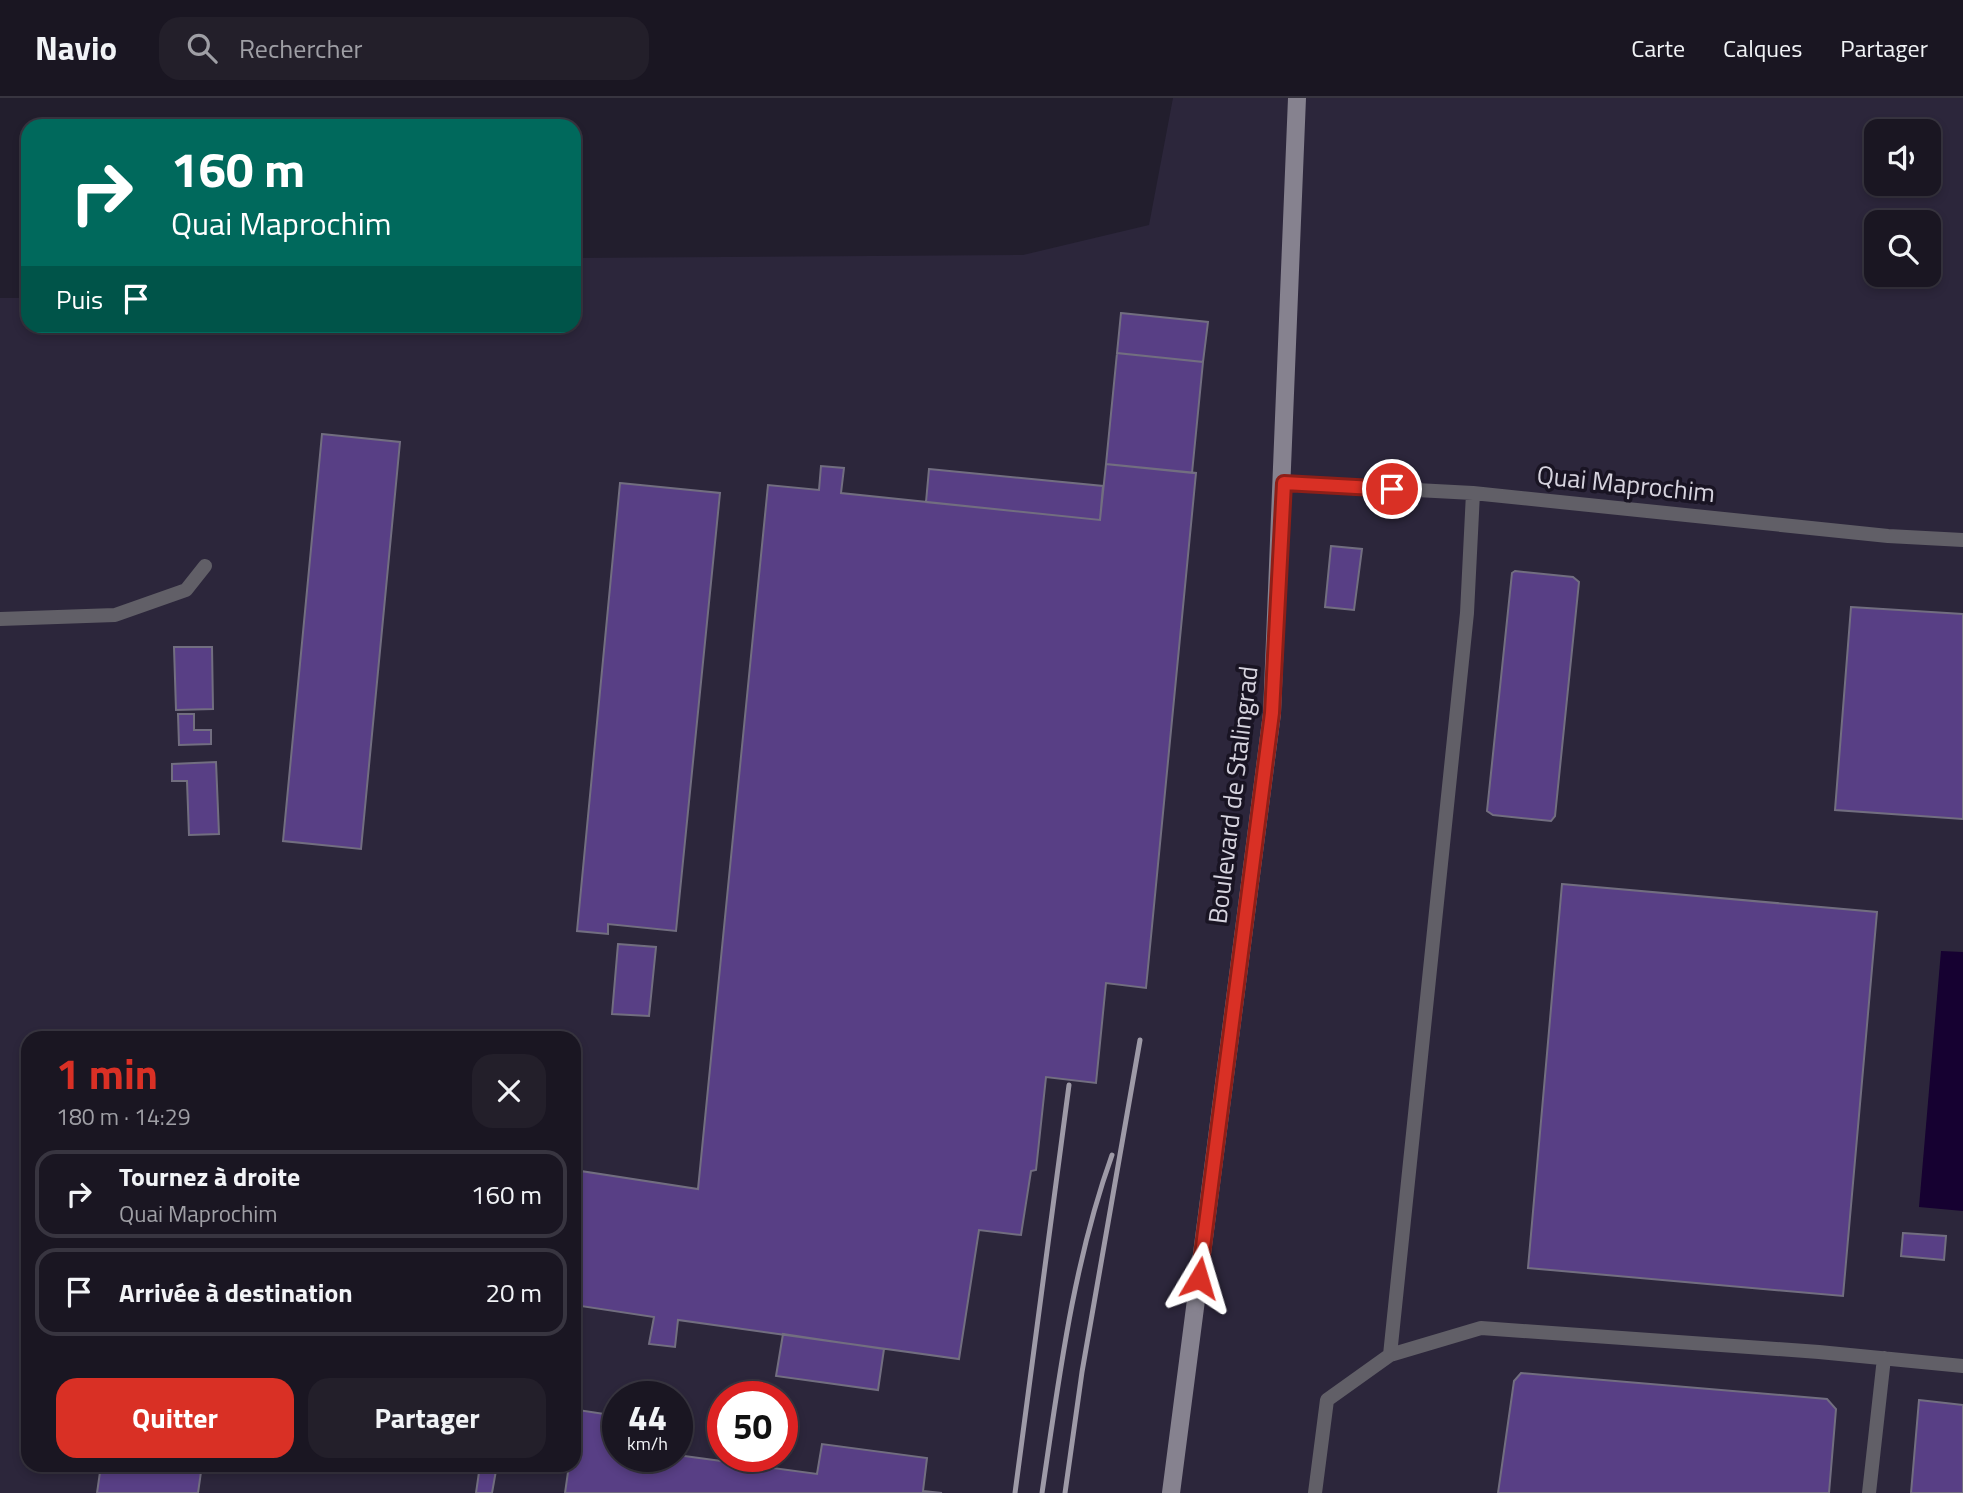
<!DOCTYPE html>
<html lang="fr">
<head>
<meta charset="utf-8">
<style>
  :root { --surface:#1a1622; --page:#231f2a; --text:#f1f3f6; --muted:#9f9fa5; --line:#383540; --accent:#d93025 }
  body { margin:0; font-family:"Titillium Web",sans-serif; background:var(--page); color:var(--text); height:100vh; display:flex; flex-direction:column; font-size:26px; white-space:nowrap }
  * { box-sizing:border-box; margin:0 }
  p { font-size:23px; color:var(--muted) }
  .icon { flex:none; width:38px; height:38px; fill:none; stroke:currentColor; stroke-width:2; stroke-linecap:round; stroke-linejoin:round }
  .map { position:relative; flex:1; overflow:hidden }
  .panel { position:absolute; left:21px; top:933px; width:560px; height:441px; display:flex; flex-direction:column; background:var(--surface); border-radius:21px; box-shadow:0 4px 10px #0003,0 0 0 2px var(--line) }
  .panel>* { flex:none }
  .top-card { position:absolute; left:21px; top:21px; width:560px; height:214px; border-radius:21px; box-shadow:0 4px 10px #0003,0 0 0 2px var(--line); background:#00695c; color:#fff; overflow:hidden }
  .controls { position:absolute; left:1864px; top:21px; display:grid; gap:14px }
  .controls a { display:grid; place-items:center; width:77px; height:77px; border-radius:14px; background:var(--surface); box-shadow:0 4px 10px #0003,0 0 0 2px var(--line); font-size:35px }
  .speed { position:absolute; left:602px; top:1283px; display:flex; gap:14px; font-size:35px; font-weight:700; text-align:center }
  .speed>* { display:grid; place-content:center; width:91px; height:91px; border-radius:50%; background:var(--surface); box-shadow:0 4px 10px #0003,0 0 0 2px var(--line); line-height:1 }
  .speed small { font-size:18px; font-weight:400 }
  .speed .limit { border:10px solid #d22; background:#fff; color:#111 }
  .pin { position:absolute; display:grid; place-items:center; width:60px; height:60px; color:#fff; margin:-30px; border:4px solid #fff; border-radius:50%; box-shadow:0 2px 7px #0007 }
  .me { position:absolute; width:77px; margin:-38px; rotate:7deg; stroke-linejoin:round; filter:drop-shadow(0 0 5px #0008) }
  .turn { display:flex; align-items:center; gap:24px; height:147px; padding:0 35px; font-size:32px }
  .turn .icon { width:91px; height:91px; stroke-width:2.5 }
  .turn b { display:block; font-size:49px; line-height:60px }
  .then { display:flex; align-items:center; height:66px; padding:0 35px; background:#0003; gap:14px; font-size:26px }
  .round { display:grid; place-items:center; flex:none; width:74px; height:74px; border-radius:21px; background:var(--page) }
  .overview { display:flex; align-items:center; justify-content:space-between; height:119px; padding:0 35px }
  h1 { font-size:42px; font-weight:700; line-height:52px; color:var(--accent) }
  .cta { display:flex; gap:14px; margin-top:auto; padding:14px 35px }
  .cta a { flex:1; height:80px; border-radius:21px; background:var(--accent); color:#fff; font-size:28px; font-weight:700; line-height:80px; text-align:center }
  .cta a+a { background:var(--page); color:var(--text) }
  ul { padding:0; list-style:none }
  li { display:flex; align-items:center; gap:21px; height:88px; margin:0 14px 10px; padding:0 21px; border:4px solid var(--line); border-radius:21px }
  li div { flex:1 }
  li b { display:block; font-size:26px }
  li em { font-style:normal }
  header { display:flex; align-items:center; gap:42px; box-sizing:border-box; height:98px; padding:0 35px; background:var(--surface); border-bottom:2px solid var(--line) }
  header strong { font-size:33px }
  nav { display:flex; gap:38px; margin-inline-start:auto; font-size:24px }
  .search { width:490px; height:63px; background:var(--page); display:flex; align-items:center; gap:18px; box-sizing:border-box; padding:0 24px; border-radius:21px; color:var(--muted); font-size:26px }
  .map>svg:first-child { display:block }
</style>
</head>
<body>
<header>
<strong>Navio</strong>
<div class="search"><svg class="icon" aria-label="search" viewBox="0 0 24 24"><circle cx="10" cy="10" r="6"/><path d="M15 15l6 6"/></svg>Rechercher</div>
<nav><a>Carte</a><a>Calques</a><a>Partager</a></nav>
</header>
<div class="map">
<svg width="1963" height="1395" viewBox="0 0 1963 1395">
  <rect width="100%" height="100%" fill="#221e2d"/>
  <!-- built -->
  <path fill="#2c263b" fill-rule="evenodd" d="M1173 0H1963V1395H0V200H28V228H574V160L1023 157 1149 127ZM1876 33H1928V86H1876ZM1876 124H1928V177H1876ZM28 940H574V1367H28ZM618 1298H677V1358H618ZM723 1298H782V1358H723Z"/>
  <!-- water -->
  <path fill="#160131" d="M1941 853 1963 854V1113L1919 1109Z"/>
  <!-- building -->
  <path fill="#583f85" stroke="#726e80" stroke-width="2" d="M1121 215 1208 224 1203 264 1117 255Z
    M1117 255 1203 264 1192 375 1106 366Z
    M322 336 400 344 361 751 283 743Z
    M1106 366 1196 375 1146 890 1106 885 1096 985 1046 979 1036 1072 1031 1073 1021 1137 979 1132 959 1261 678 1222 675 1249 649 1246 654 1219 574 1207V1072L698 1091 768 387 819 392 821 368 844 370 841 395 1100 422Z
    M929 371 1103 388 1100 422 926 404Z
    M620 385 720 395 676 833 608 826V836L577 833Z
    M1331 448 1362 451 1354 512 1325 509Z
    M1515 473 1573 479 1579 484 1555 718 1551 723 1493 717 1487 713 1512 475Z
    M1851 509 1963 516V721L1835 712Z
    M174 549H212L213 611 176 612Z
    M178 616H194V632H211V646L179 647Z
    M216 664 219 736 189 737 187 683H172V666Z
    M1562 786 1877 814 1843 1198 1528 1170Z
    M618 846 656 849 649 918 612 916Z
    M1903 1135 1946 1138 1944 1162 1901 1158Z
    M783 1236 884 1251 878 1292 776 1278Z
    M1521 1275 1827 1301 1836 1311 1829 1395H1498L1514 1283Z
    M1919 1302 1963 1307V1395H1911Z
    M578 1312 618 1318V1358L677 1357 817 1376 822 1346 927 1360 923 1393 942 1395H565L569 1367H574Z
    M101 1367H202L198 1395H97Z
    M480 1367H497L492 1395H476Z"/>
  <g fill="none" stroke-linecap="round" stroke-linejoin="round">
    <!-- lane -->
    <path stroke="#615f67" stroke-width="14" d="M1284 385 1473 395 1888 438 1963 442
      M0 521 115 517 186 492 205 468
      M1390 1257 1467 515 1473 395
      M1315 1395 1327 1302 1390 1257 1481 1230 1819 1254 1963 1268
      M1869 1395 1884 1260"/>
    <!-- secondary -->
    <path stroke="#86828f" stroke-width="18" d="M1171 1395 1272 615 1297 0"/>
    <!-- rail -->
    <path stroke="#9e9aa7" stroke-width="5" d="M1015 1395 1069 987
      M1042 1395C1059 1280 1073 1166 1112 1057
      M1065 1395 1082 1274 1140 942"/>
  </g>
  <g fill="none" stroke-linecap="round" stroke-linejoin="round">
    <defs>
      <path id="route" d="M1199 1180 1272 615 1284 385 1392 391"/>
    </defs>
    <!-- route casing -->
    <use href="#route" stroke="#8d1f18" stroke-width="18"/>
    <!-- route -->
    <use href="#route" stroke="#d93025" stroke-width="12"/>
  </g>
  <g text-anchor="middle" stroke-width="7" stroke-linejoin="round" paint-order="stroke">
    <!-- street labels -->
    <g font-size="26" fill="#d6d3de" stroke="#191423">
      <text transform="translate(1626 386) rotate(6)" y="9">Quai Maprochim</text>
      <text transform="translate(1233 697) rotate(-83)" y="9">Boulevard de Stalingrad</text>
    </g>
  </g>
</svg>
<div class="controls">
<a><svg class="icon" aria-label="sound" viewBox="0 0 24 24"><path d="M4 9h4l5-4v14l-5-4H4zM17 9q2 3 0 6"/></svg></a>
<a><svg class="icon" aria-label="search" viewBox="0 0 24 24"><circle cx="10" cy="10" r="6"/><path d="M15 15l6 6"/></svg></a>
</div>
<div class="speed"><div>44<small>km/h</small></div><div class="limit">50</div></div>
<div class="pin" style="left:1392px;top:391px;background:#d93025"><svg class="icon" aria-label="arrive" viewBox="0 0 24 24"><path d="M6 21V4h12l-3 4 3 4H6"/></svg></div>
<svg class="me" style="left:1199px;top:1180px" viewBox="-20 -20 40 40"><path d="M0-17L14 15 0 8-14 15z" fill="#d93025" stroke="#fff" stroke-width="4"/></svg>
<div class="top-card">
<div class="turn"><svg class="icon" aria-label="right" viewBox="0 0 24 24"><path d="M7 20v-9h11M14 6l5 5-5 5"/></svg><div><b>160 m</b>Quai Maprochim</div></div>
<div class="then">Puis<svg class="icon" aria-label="arrive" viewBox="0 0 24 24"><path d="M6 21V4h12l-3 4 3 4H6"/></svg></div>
</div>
<section class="panel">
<div class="overview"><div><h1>1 min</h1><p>180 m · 14:29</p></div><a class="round"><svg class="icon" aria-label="close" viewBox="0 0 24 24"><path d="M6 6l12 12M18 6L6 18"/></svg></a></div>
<ul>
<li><svg class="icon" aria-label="right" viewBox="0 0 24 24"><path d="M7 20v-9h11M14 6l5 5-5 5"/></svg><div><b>Tournez à droite</b><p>Quai Maprochim</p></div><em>160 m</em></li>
<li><svg class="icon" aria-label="arrive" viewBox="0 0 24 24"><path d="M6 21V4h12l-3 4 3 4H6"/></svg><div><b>Arrivée à destination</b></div><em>20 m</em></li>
</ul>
<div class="cta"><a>Quitter</a><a>Partager</a></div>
</section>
</div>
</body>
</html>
